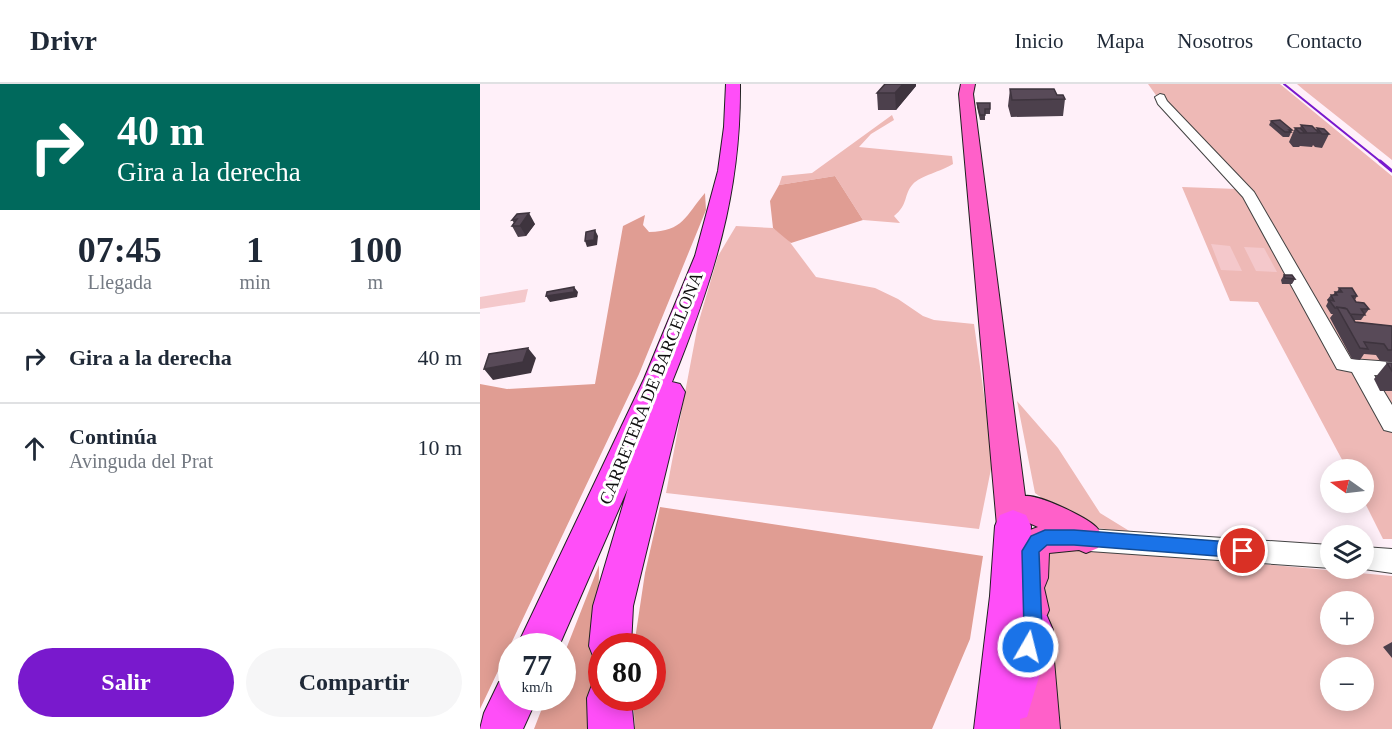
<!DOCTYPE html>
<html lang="es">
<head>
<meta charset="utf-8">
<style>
  :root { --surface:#fff; --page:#f6f6f7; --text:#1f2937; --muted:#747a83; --line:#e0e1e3; --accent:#7919cd }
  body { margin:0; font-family:"Times New Roman",serif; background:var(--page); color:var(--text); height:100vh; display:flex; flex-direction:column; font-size:22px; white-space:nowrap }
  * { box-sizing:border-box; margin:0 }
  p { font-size:20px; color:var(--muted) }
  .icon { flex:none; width:33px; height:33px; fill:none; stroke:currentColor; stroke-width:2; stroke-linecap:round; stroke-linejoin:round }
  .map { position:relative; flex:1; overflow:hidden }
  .panel { display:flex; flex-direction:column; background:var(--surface); width:480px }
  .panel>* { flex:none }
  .guide { background:#00695c; color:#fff; overflow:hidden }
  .needle { width:39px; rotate:284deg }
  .controls { position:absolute; left:840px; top:375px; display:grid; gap:12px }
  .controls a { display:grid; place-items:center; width:54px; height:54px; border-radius:50%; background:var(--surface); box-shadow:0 3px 15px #0003; font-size:30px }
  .speed { position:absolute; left:18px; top:549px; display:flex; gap:12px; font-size:30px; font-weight:700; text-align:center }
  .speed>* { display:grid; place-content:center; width:78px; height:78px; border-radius:50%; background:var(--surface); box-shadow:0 3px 15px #0003; line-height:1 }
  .speed small { font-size:15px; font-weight:400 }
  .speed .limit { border:9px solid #d22; background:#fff; color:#111 }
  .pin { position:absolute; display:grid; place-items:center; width:51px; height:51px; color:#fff; margin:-26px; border:3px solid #fff; border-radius:50%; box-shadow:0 2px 6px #0007 }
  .me { position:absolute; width:66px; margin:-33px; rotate:8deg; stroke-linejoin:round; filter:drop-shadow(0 0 4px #0008) }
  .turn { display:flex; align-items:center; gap:21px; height:126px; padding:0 18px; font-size:27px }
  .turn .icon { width:78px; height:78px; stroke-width:2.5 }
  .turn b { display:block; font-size:42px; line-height:51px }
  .eta { display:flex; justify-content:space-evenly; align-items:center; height:102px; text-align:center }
  .eta b { font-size:36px; font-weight:600; line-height:42px }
  .action { display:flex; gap:12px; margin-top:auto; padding:12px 18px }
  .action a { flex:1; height:69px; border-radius:36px; background:var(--accent); color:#fff; font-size:24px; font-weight:600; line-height:69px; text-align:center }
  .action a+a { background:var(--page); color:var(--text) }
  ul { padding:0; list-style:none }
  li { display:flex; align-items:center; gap:18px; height:90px; padding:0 18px; border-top:2px solid var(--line) }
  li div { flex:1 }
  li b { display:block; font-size:22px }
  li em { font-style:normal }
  header { display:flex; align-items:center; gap:36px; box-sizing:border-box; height:84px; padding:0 30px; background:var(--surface); border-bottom:2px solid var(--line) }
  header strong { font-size:28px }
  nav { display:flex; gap:33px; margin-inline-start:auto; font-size:21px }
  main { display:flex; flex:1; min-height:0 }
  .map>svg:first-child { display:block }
</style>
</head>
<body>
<header>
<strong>Drivr</strong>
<nav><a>Inicio</a><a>Mapa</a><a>Nosotros</a><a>Contacto</a></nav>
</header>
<main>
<section class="panel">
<div class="guide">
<div class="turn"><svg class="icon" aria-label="right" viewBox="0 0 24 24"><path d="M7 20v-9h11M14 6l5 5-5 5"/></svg><div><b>40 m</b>Gira a la derecha</div></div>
</div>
<div class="eta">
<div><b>07:45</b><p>Llegada</p></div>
<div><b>1</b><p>min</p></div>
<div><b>100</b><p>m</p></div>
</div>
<ul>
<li><svg class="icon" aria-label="right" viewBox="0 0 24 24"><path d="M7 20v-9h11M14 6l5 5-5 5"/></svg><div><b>Gira a la derecha</b></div><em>40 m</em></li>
<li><svg class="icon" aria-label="ahead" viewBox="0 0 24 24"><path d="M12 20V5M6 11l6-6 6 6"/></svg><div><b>Continúa</b><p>Avinguda del Prat</p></div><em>10 m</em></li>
</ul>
<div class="action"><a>Salir</a><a>Compartir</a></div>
</section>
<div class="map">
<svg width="912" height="645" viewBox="0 0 912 645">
  <rect width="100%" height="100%" fill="#fff0f9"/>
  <!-- green -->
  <path fill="#eeb9b6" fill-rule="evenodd" d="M668 0H800L912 92V455H903L884 417V386L867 385 778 218 750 217 702 103 758 105 676 17 678 14Z
    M817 0H912V76L824 6Z
    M412 31 414 36 391 50 379 63 472 72 473 80C462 87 440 92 433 100 423 111 429 120 414 132L420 139 383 136 355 92 299 101 302 92 332 89Z
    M256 142 293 144 306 153 336 193 395 204 418 215 443 232 454 236 494 240 513 375 499 445 186 409 218 240 238 172Z
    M537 317 578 364 620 429 651 448 600 442 555 409Z
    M584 462 912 492V645H581L560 464ZM850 518H884V550H850ZM850 584H884V616H850Z"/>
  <!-- forest -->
  <path fill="#e09d93" d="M355 92 383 136 311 159 293 144 290 117 299 101Z
    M225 109 226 126 159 290 0 625V300L27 305 115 300 143 142 165 131 163 141 169 148C204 147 205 132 225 109Z
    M180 423 503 472 490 555 452 645H155L153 614H172V562H154L165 489Z
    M119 481 117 645H54L66 614H82L83 573Z"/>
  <!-- pitch -->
  <path fill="#f4c8cb" d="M731 160 750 162 762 187 741 186Z
    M764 163 784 164 797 188 776 187Z
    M48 205 45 218 0 225V213Z"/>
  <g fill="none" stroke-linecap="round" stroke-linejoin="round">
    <defs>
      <path id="minor" d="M680 10 684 11 687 17 774 108 871 275 912 278V292L894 291 912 321V348L904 346 872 288 857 285 763 113 678 20 675 13Z
        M609 445 850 461 851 484 609 467 600 464 596 456 600 448Z
        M884 463 912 465V489L877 484H884Z"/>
      <path id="major" d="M481 0H495L493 10 545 412C559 410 611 435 618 445 620 448 621 451 622 454L618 464 606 469 599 466 569 469 568 494 564 504 569 526 564 538 551 544 538 538 533 526 517 442 479 10ZM549 439 558 443 550 446Z
        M554 546 567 552 573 565 580 645H540L535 565 541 552Z"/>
      <path id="highway" d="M246 0H260C261 111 233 196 192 298L200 300 205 308 153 522 151 562H122V579L115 577 109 562 113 522 148 404 79 562H37L164 295 215 172 238 87 244 43Z
        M533 426 546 431 551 442 548 528 553 526 567 532 573 546 547 633 540 635V645H494L510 512 515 442 520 431Z
        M32 593V614H57L43 645H0L4 629 19 598Z
        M122 595V614H151L154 645H108L107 614 113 598Z"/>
    </defs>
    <!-- minor casing -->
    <use href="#minor" stroke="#424242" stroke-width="2"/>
    <!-- major casing -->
    <use href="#major" stroke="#202020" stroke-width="2"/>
    <!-- highway casing -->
    <use href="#highway" stroke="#202020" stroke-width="2"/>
    <!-- minor -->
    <use href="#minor" fill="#fff" fill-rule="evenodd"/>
    <!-- major -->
    <use href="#major" fill="#ff60c9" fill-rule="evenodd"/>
    <!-- highway -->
    <use href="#highway" fill="#ff4ef8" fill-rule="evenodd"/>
    <!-- rail-far1 -->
    <path stroke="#7919cd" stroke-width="2" d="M804 0 901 78"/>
    <!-- rail -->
    <path stroke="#7919cd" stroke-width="3" d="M900 77 912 87"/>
  </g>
  <!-- wall -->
  <path fill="#4c404c" d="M405 0H436V2L416 26H398L397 9Z
    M530 5 577 11 585 15 583 32 531 33 528 22Z
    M497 19 510 25V30H505V36H500L497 23Z
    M791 37 812 46 810 51 809 53H803L789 41Z
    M821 41 836 46 837 44 849 50 842 64 835 63 833 61 832 63 820 62 819 63H813L809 58 815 44H820Z
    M37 130 55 140 46 152 38 153 32 142 34 139 32 136Z
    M804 191 815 195 812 200H802L801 196Z
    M859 204 877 212 875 216 876 218 889 225 881 236H873L875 238 912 242V278L900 277 896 271 884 270 880 276 872 275 850 234 853 230H851L846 222 848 218 847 216 851 211H853L855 208H857Z
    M907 279H912V307H900L894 295Z
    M912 558V574L903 563Z"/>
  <!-- shaded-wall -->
  <path fill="#3e343e" d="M423 0H436V2L416 26 415 9Z
    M49 129 55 140 46 152 40 142Z
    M115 146 118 152 117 161 107 163 105 157Z
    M94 203 98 208 97 213 70 218 66 212Z
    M48 264 56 274 51 289 13 296 4 285Z"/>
  <!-- building -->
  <path fill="#584a58" stroke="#3e343e" stroke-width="1.5" d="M405 0H423L415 9H397Z
    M530 5H574L577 11H583L585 15 532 16Z
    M497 19H510V25H505V31H500Z
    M800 36 812 46H809L811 48H805L791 37Z
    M821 41 832 42 839 49H827Z
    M815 44H820L825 49H820Z
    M837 44 844 45 849 50H842Z
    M49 129 40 142H32L37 135 32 136 37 130Z
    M115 146 114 156 105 157 106 148Z
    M804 191H812L815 195 805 194Z
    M94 203V208L66 212 67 208Z
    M859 204H872L877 212H872L876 218 884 219 889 225H881L885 231 870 230 867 225 865 224 857 223V224H855L849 216 854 217 851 211H857L855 208H862Z
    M857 223 867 225 875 238 912 242V266H908L904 260 884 258 888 265 880 264Z
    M48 264 43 278 4 285 9 270Z
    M907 279H912V287Z"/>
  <!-- route -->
  <path fill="#1a73e8" stroke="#114b97" stroke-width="1.5" d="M565 446H594L763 459 769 461 771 467 769 472 763 474 594 461H567L559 468 562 546 554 570 548 573 541 570 538 563 544 546 542 467 551 452Z"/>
  <g text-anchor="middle" stroke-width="6" stroke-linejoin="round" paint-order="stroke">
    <!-- street labels -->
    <g font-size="18" fill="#0f0f0f" stroke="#fff">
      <text transform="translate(171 304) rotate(-68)" y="6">CARRETERA DE BARCELONA</text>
    </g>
  </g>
</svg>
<div class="controls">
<a><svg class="needle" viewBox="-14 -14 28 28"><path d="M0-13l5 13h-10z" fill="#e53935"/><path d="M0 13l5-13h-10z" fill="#747a83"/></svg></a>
<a><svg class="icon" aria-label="layers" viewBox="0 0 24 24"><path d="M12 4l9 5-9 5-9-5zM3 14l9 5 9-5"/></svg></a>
<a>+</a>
<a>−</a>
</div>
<div class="speed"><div>77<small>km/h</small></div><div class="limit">80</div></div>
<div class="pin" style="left:763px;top:467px;background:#d93025"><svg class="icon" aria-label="arrive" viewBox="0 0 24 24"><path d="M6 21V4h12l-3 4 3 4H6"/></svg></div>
<svg class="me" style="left:548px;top:563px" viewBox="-20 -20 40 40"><circle r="17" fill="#1a73e8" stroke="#fff" stroke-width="3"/><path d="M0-11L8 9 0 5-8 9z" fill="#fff"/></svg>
</div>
</main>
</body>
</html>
